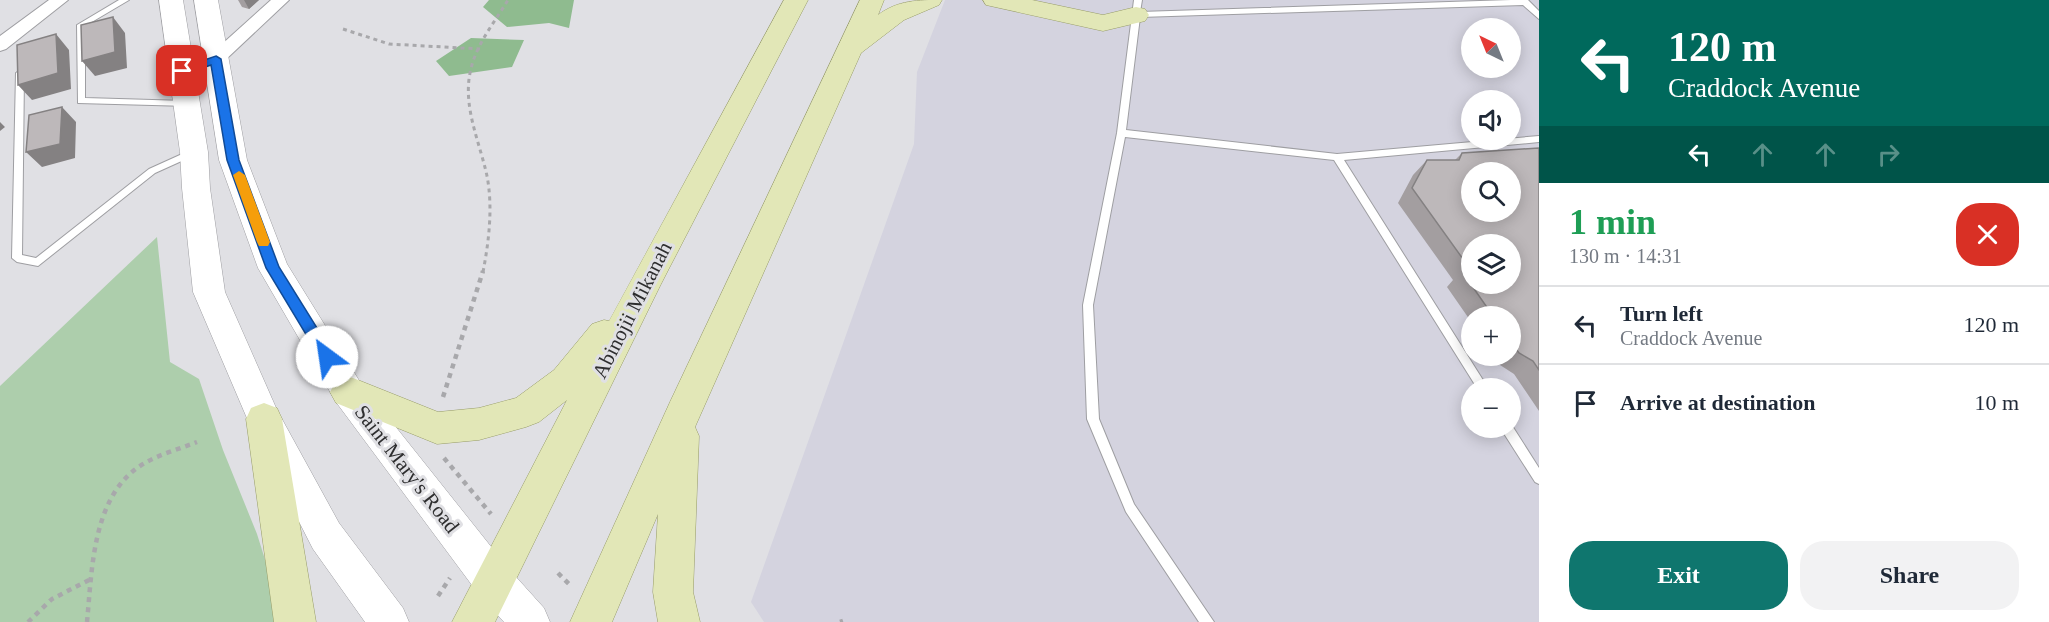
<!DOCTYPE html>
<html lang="en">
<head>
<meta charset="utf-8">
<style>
  :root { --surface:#fff; --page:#f2f2f3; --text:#1f2937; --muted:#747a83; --line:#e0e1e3; --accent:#0f766e }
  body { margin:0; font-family:"Times New Roman",serif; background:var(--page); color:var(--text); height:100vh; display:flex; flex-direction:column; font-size:22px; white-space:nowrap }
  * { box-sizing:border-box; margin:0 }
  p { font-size:20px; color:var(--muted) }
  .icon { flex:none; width:33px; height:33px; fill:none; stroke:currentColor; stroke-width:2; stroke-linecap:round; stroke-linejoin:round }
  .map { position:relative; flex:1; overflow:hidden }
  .panel { display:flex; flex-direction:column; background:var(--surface); width:510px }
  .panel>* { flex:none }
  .hud { background:#00695c; color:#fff; overflow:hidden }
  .needle { width:39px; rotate:317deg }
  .buttons { position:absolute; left:1461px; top:18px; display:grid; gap:12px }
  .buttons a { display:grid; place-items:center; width:60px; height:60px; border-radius:50%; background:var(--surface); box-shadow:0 3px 15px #0003; font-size:30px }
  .pin { position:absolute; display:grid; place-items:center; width:51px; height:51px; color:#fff; margin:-26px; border-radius:12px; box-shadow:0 3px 9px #0006 }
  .me { position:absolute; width:66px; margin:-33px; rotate:329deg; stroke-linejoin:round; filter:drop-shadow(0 0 4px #0008) }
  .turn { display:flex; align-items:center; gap:21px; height:126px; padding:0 30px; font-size:27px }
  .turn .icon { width:78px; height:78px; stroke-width:2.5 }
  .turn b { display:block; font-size:42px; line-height:51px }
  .lanes { display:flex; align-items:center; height:57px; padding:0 30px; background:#0003; justify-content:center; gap:30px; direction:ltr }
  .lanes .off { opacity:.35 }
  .round { display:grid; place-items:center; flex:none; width:63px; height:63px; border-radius:24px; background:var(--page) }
  .overview { display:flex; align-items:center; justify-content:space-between; height:102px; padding:0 30px }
  h1 { font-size:36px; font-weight:600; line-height:45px; color:#1e9e55 }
  .action { display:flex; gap:12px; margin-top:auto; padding:12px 30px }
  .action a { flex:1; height:69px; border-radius:24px; background:var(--accent); color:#fff; font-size:24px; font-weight:600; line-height:69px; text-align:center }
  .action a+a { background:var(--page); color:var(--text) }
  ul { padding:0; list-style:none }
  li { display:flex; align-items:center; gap:18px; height:78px; padding:0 30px; border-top:2px solid var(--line) }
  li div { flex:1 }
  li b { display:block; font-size:22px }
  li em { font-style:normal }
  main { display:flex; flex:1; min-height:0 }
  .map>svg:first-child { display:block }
</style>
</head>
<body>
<main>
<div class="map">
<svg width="1539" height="622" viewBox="0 0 1539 622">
  <rect width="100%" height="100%" fill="#e0e0e4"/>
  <!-- built -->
  <path fill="#d4d3df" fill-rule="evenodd" d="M945 0H1539V622H764L751 602 914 144 917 72ZM1472 28H1510V68H1472ZM1472 100H1510V140H1472ZM1472 172H1510V212H1472ZM1472 244H1510V284H1472ZM1472 316H1510V356H1472ZM1472 388H1510V428H1472Z"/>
  <!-- green -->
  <path fill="#adceac" d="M157 237 170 362 199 379 223 450 257 534 279 604 281 622H0V386Z"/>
  <!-- forest -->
  <path fill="#8fbb8f" d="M489 0H574L569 28 549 23 507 27 483 7Z
    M471 38 524 40 512 67 449 76 436 61Z"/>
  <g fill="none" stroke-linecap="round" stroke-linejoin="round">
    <defs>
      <path id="lane" d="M119 0H129L85 26V98L186 101 190 104 189 106 78 103 77 25Z
        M1134 0H1142L1140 12 1511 0H1528L1539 11V19L1523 5 1140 17 1126 130 1337 154 1539 136V142L1344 160 1488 388H1477L1334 160 1125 137 1093 305 1099 419 1134 504 1214 622H1199L1126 512 1087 419 1083 305 1117 133Z
        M20 70 24 73 22 255 36 258 149 169 191 150H197L199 152 197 154 155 173 38 266 17 262 12 258 16 73Z
        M1511 424 1539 468V484L1535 482 1503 432 1501 428H1510Z"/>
      <path id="street" d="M49 0H68L6 49 0 51V36Z
        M271 0H289L222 63 181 77 175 75 172 71 175 67 210 55Z"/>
      <path id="secondary" d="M159 0H183L208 152 210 188 225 292 277 410 339 523 403 608 409 622H365L313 549 252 430 193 292 182 188 180 152Z
        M194 0H218L247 160 287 264 360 382 508 568 544 608 550 622H504L480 596 336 402 258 268 219 160Z"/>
      <path id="primary" d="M784 0H808L661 284 495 622H452L567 400 539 422 526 427 479 440 437 444 336 403 330 392 336 381 348 376 438 412 479 408 516 398 554 370 592 324 604 320 609 321Z
        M860 0H884L878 15C898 0 918 0 942 0L939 5 904 20 861 53 695 427 699 436 693 592 700 622H658L653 592 658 514 612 622H570L670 402Z
        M983 0H1032L1103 15 1136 7 1145 9 1149 15 1145 21 1103 31 986 5Z
        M264 403 277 408 282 419 316 622H274L246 419 251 408Z"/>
    </defs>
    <!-- lane casing -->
    <use href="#lane" stroke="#9e9ea2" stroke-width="2"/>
    <!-- street casing -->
    <use href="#street" stroke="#9e9ea2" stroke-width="2"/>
    <!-- secondary casing -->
    <use href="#secondary" stroke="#9e9ea2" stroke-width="1"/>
    <!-- primary casing -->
    <use href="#primary" stroke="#979c68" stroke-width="1"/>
    <!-- path-far1 -->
    <path stroke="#a8a8ab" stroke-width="3" stroke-dasharray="4 4" stroke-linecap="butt" d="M343 29 389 44 480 49
      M483 272C489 241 493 207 487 176 480 143 463 108 470 73 475 46 494 23 508 0"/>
    <!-- path -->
    <path stroke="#a8a8ab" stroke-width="4.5" stroke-dasharray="5 5" stroke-linecap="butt" d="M443 397 483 271
      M444 458 491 514
      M558 573 569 584
      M438 596 450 578
      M28 622 52 599 91 579
      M87 622C92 571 92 501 137 468 155 455 177 450 197 442
      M840 622 843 621"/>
    <!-- lane -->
    <use href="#lane" fill="#fff" fill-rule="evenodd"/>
    <!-- street -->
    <use href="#street" fill="#fff" fill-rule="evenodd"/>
    <!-- secondary -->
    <use href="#secondary" fill="#fff" fill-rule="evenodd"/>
    <!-- primary -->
    <use href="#primary" fill="#e2e7b7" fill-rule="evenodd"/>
  </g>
  <!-- wall -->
  <path fill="#a39ea0" d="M238 0H259L249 9 242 7Z
    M1539 148V411L1514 374 1500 365 1494 356H1510V316H1472V323L1447 287 1453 280 1398 203 1413 175 1427 160H1455L1462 153Z"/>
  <!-- shaded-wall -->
  <path fill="#848182" d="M244 0H259L249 9Z
    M113 17 125 33 127 68 95 76 82 61Z
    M56 34 69 50 71 89 32 100 18 85Z
    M62 107 76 122 75 158 42 167 26 152Z
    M0 122 5 127 0 131Z"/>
  <!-- building -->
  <path fill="#bdb8ba" stroke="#848182" stroke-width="1.5" fill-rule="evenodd" d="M113 17 115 52 82 61 81 25Z
    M56 34 58 73 18 85 17 45Z
    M62 107 60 144 26 152 29 115Z
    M1539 148V370L1533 361 1519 353 1510 341V316H1493L1463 273 1468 266 1412 188 1427 160H1459L1462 153ZM1472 172H1510V212H1472ZM1472 244H1510V284H1472Z"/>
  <!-- route -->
  <path fill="#1a73e8" stroke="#114b97" stroke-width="1.5" d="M216 56 221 59 239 160 279 267 332 352 334 357 332 361H322L266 268 227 160 211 65 182 75 176 71 178 69Z"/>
  <!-- slow -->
  <path fill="#f59e0b" d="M239 171 245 175 270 242 268 246H259L257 242 233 175Z"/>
  <g text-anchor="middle" stroke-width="6" stroke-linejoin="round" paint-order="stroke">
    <!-- street labels -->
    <g font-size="21" fill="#2e2e2f" stroke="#e0e0e4">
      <text transform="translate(632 310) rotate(-63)" y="7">Abinojii Mikanah</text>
      <text transform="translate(407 469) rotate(52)" y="7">Saint Mary's Road</text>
    </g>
  </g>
</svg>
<div class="buttons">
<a><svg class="needle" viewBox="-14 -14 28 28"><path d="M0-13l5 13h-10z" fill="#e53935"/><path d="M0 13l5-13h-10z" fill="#747a83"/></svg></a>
<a><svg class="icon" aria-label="sound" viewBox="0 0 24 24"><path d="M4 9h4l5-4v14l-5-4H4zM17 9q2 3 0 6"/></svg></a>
<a><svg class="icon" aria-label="search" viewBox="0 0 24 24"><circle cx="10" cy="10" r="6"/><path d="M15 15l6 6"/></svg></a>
<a><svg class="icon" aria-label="layers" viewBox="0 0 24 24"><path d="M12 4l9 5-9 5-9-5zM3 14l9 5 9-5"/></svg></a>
<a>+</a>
<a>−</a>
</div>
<div class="pin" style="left:182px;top:71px;background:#d93025"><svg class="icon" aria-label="arrive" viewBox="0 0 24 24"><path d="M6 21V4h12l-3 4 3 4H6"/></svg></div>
<svg class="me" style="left:327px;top:357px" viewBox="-20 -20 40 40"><circle r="19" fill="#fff"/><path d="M0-13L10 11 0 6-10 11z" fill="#1a73e8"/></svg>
</div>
<section class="panel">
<div class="hud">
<div class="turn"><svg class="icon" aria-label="left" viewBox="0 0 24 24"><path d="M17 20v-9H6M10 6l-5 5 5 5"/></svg><div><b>120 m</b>Craddock Avenue</div></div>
<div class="lanes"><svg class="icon" aria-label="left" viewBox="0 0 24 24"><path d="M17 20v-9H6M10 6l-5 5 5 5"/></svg><svg class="icon off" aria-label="ahead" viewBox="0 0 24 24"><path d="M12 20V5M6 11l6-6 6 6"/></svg><svg class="icon off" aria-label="ahead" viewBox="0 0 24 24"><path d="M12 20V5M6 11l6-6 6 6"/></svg><svg class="icon off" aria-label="right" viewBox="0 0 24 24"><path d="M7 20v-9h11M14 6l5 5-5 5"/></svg></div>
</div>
<div class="overview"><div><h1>1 min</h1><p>130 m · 14:31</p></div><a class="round" style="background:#d93025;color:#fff"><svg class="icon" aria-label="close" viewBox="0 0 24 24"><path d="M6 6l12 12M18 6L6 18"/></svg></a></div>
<ul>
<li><svg class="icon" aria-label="left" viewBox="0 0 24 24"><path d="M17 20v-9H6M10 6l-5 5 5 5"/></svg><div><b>Turn left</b><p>Craddock Avenue</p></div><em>120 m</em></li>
<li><svg class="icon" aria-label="arrive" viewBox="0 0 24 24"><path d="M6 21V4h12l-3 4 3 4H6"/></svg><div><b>Arrive at destination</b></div><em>10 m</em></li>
</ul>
<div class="action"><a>Exit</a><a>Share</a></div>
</section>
</main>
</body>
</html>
